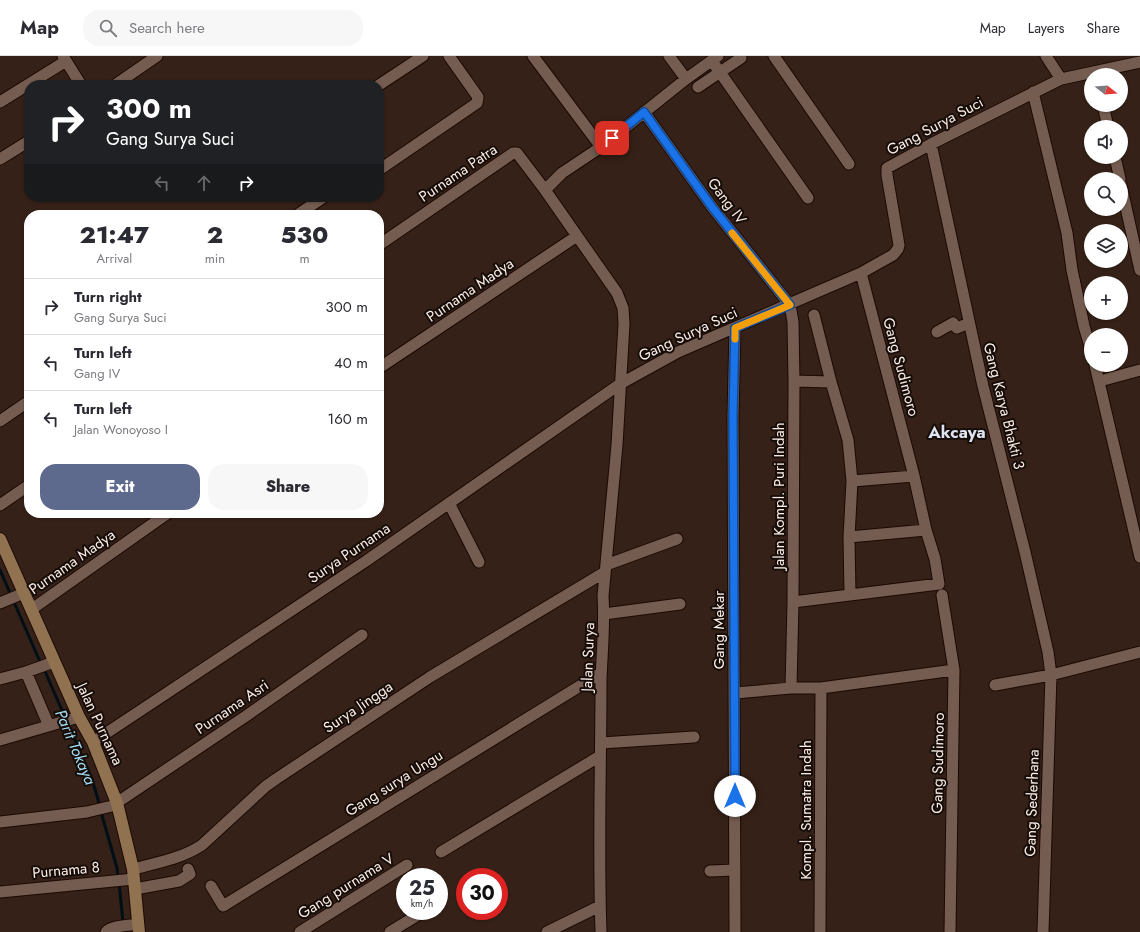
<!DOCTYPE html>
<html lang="en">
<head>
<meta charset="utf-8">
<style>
  :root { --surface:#fff; --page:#f7f7f7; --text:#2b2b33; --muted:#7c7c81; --line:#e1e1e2; --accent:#5e698e }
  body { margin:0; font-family:Jost,sans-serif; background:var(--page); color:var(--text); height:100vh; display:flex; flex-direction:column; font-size:15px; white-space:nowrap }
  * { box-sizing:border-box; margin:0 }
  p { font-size:13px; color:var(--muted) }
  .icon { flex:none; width:22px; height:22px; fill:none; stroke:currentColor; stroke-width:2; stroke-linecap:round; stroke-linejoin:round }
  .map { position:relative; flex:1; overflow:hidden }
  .side { position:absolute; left:24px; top:154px; width:360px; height:308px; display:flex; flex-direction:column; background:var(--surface); border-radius:16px; box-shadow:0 1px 3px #0004 }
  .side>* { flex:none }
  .hud { position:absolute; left:24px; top:24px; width:360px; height:122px; border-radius:16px; box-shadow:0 1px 3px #0004; background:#202124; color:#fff; overflow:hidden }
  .needle { width:26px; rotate:107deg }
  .tools { position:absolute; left:1084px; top:12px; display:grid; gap:8px }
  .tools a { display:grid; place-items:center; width:44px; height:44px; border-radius:50%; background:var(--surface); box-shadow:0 1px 3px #0004; font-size:20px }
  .speed { position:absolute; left:396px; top:812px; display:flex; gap:8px; font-size:20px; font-weight:700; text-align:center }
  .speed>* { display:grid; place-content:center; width:52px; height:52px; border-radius:50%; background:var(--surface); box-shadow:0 1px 3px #0004; line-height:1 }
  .speed small { font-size:10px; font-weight:400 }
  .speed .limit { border:6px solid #d22; background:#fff; color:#111 }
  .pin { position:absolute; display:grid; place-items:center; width:34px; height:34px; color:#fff; margin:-17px; border-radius:8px; box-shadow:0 2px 6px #0006 }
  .me { position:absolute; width:44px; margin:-22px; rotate:0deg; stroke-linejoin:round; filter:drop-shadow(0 0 3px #0008) }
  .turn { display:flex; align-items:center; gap:14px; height:84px; padding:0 16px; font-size:18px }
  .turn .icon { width:52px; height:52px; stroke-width:2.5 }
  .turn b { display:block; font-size:28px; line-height:34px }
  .lanes { display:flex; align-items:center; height:38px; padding:0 16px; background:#0003; justify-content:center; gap:20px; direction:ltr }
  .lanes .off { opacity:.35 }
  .eta { display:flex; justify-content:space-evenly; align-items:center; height:68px; text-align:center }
  .eta b { font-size:24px; font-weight:800; line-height:28px }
  .action { display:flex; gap:8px; margin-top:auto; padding:8px 16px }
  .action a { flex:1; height:46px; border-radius:16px; background:var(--accent); color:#fff; font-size:16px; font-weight:800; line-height:46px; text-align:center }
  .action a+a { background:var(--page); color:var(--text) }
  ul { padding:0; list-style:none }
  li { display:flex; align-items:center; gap:12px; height:56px; padding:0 16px; border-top:1px solid var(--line) }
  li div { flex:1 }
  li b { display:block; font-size:15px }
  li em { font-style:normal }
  header { display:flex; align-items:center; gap:24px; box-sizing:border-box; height:56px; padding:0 20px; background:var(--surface); border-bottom:1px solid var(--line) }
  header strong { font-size:19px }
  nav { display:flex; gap:22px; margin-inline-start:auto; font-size:14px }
  .search { width:280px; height:36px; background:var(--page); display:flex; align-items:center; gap:10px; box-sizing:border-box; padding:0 14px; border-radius:16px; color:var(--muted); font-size:15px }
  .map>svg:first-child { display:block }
</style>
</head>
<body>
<header>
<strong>Map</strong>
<div class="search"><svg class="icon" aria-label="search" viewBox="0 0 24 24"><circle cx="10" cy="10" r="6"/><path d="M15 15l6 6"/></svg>Search here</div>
<nav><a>Map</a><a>Layers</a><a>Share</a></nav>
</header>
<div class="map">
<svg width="1140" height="876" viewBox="0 0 1140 876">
  <rect width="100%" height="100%" fill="#352117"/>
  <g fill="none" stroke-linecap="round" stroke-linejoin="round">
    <!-- stream -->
    <path stroke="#000f17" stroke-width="3" d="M0 514 41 608
      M44 613 92 723 100 750
      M101 756 117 812 118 822
      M119 827 124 876"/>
    <defs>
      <path id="street" d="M63 0 81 29
        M533 0 601 91
        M669 0 686 23
        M774 0 849 108
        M1046 0 1061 23
        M712 5 808 142
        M115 29 157 0
        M379 29 423 0
        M698 31 741 2
        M1033 36 1067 177 1072 214 1084 270 1091 294
        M0 46 66 5
        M1103 49 1108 71
        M644 56 712 151 790 249 793 266 794 325 793 546 791 632
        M931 88 983 330 1025 496 1048 596 1051 619 1043 876
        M1115 101 1120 123
        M0 103 29 85
        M379 114 477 47 478 41 449 0
        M1121 129 1140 214
        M545 134 562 117 601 91 686 23 718 0
        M297 159 324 141
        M379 189 513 97H517L545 134 617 237 623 252 624 268 617 389 603 540C605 568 602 596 601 624 601 708 598 792 601 876
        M814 259 831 326 848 384 852 425 849 481 850 539
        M937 276 953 267 957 272 969 267
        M1095 309 1140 501
        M379 312 577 180
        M794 325 831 326
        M1100 325 1140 314
        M0 365 29 345
        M852 425 914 420
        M449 447 479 506
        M0 449 29 429
        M849 481 926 474
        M606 509 677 483
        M942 539 954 614 950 876
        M793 546 939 528 935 503 926 474 914 420 861 217
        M0 547 24 537
        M32 553 168 457
        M604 558 680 548
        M26 616 49 670
        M0 623 26 616 54 606
        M995 629 1051 619 1140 596
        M735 637 791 632H821L954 614
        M0 684 79 661
        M93 686 366 505 620 328 678 296 861 217 893 199 898 193 899 189 887 119V112L931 88 1061 23 1140 6
        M601 687 694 681
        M0 766 87 756 112 750 246 660 362 579
        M441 796 600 700
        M133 813C156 807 183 802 202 789L266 730 276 723 430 621 605 516
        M710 815 735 814
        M211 830 223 850 601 617
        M135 833 179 825 190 818 188 813
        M0 836 134 823
        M106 876C112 869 129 870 138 868
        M300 876 407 809
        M390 876 421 857
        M547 876 600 850
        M735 876 733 360 735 273
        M820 876 821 632"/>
      <path id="secondary" d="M0 483 79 661 93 686 117 747 133 813 139 876"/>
    </defs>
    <!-- street casing -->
    <use href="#street" stroke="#1c0903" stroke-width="13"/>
    <!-- secondary casing -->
    <use href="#secondary" stroke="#1c0903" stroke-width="14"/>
    <!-- street -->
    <use href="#street" stroke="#745c50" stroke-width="11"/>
    <!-- secondary -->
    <use href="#secondary" stroke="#907250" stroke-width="12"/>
  </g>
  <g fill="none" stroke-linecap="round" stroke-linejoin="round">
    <defs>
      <path id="route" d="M612 82 644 56 712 151 790 249 735 272 733 360 735 740"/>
    </defs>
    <!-- route casing -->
    <use href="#route" stroke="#114b97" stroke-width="10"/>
    <!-- route -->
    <use href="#route" stroke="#1a73e8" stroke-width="7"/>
    <!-- slow -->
    <path stroke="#f59e0b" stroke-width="7" d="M732 177 790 249 735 272V283"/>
  </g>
  <g text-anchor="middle" stroke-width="4" stroke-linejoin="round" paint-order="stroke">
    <!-- street labels -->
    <g font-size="15" fill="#fcede7" stroke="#160d09">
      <text transform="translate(935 70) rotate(-28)" y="5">Gang Surya Suci</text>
      <text transform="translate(458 117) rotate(-34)" y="5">Purnama Patra</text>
      <text transform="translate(727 145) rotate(53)" y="5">Gang IV</text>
      <text transform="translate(470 234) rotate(-34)" y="5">Purnama Madya</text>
      <text transform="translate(688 278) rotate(-25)" y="5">Gang Surya Suci</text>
      <text transform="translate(901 311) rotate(75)" y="5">Gang Sudimoro</text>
      <text transform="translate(1004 350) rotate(76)" y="5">Gang Karya Bhakti 3</text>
      <text transform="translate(779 440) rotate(-90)" y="5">Jalan Kompl. Puri Indah</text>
      <text transform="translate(349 497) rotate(-34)" y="5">Surya Purnama</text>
      <text transform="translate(72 506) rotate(-35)" y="5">Purnama Madya</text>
      <text transform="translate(719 574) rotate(-90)" y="5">Gang Mekar</text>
      <text transform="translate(588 601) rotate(-88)" y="5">Jalan Surya</text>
      <text transform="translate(232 651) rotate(-34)" y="5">Purnama Asri</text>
      <text transform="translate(358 651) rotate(-34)" y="5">Surya Jingga</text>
      <text transform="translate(100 668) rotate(65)" y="5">Jalan Purnama</text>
      <text transform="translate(938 707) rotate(-89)" y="5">Gang Sudimoro</text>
      <text transform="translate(394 727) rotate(-32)" y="5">Gang surya Ungu</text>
      <text transform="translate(1032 747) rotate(-88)" y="5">Gang Sederhana</text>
      <text transform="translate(806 754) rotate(-90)" y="5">Kompl. Sumatra Indah</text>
      <text transform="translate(66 814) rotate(-5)" y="5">Purnama 8</text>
      <text transform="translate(346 830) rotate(-32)" y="5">Gang purnama V</text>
    </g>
    <!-- water labels -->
    <g font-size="16" font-style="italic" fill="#a4def5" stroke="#160d09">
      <text transform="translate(76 691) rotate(67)" y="6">Parit Tokaya</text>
    </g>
    <!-- quarter labels -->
    <g font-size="17" font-weight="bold" fill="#dfe4f2" stroke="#160d09">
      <text x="957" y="382">Akcaya</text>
    </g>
  </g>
</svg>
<div class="tools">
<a><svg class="needle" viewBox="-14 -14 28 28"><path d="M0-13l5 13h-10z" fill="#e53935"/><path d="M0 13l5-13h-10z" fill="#7c7c81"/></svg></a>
<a><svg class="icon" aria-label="sound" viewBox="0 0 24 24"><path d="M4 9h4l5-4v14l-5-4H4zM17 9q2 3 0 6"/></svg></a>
<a><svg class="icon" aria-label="search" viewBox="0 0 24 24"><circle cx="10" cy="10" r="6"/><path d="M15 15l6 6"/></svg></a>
<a><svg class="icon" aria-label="layers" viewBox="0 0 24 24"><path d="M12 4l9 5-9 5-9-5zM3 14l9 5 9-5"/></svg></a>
<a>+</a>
<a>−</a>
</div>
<div class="speed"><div>25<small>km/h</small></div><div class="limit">30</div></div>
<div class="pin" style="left:612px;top:82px;background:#d93025"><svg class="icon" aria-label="arrive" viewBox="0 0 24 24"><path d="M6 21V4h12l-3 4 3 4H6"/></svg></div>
<svg class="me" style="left:735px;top:740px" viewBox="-20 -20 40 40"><circle r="19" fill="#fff"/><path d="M0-13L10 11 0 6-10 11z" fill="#1a73e8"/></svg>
<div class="hud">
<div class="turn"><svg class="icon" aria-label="right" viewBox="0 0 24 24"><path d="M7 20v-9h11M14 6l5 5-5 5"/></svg><div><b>300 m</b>Gang Surya Suci</div></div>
<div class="lanes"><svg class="icon off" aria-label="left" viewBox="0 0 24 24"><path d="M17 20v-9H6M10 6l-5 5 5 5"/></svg><svg class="icon off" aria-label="ahead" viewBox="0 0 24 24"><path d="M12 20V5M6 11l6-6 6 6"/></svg><svg class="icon" aria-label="right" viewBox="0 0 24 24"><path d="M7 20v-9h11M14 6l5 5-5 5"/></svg></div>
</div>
<section class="side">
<div class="eta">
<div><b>21:47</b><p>Arrival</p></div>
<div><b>2</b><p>min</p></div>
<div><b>530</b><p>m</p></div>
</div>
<ul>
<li><svg class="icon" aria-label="right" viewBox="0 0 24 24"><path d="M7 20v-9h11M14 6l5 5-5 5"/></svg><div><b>Turn right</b><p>Gang Surya Suci</p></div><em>300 m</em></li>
<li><svg class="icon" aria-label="left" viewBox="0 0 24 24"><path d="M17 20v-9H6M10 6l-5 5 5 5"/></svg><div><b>Turn left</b><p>Gang IV</p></div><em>40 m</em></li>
<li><svg class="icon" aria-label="left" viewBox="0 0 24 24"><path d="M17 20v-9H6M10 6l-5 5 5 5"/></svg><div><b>Turn left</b><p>Jalan Wonoyoso I</p></div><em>160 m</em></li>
</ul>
<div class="action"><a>Exit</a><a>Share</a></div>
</section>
</div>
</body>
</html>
